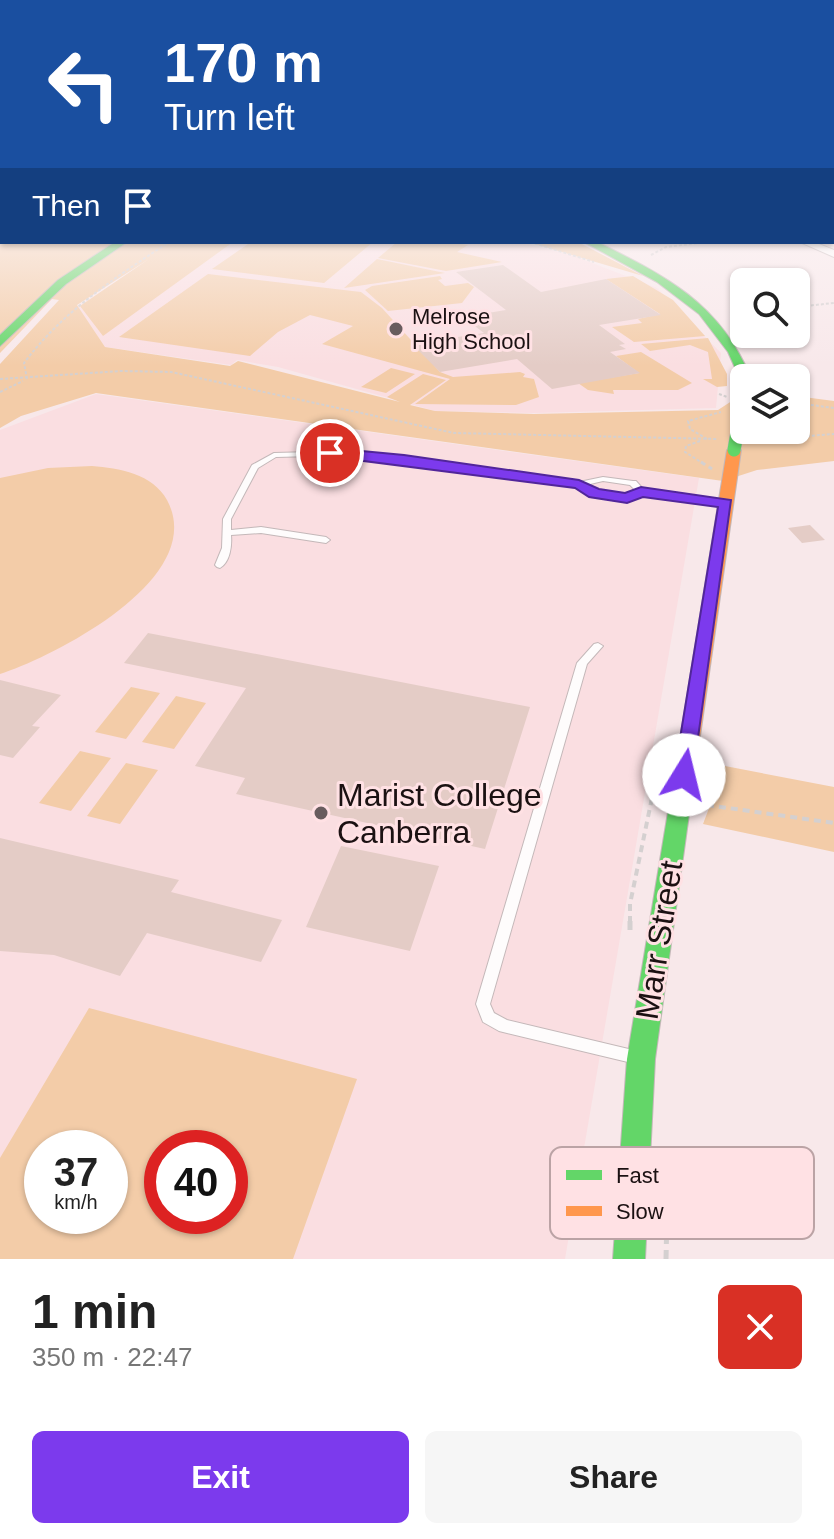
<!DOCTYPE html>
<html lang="en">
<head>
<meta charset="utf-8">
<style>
  :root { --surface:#fff; --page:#f6f6f6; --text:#222; --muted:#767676; --accent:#7c3aed }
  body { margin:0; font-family:Helvetica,sans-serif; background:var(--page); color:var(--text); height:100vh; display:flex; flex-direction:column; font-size:30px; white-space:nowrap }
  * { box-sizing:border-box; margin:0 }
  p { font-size:26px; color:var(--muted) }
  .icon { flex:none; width:44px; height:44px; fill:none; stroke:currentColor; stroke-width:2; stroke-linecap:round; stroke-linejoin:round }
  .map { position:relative; height:1259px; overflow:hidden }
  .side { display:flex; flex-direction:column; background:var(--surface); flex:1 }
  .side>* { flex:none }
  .hud { position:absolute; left:0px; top:0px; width:834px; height:244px; box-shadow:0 2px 6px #0004; background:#1a4fa0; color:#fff; overflow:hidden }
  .fabs { position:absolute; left:730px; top:268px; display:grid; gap:16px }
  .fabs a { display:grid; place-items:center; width:80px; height:80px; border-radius:12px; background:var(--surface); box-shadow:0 2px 6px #0004; font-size:40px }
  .speed { position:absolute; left:24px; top:1130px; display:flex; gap:16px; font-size:40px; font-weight:700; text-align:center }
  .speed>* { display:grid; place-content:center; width:104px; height:104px; border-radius:50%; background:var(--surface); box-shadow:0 2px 6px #0004; line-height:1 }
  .speed small { font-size:20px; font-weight:400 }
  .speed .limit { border:12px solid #d22; background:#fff; color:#111 }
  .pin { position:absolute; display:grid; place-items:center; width:68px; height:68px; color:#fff; margin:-34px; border:4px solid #fff; border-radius:50%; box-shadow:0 2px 8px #0007 }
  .me { position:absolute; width:88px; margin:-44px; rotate:9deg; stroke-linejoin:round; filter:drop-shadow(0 0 6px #0008) }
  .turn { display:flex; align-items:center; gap:28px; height:168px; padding:0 32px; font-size:36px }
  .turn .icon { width:104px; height:104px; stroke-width:2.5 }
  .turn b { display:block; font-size:56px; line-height:68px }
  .then { display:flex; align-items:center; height:76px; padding:0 32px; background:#0003; gap:16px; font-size:30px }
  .round { display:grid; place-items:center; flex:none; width:84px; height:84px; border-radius:12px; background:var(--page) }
  .summary { display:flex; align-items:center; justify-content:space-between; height:136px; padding:0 32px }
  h1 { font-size:48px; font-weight:700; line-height:60px }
  .cta { display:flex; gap:16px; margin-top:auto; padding:16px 32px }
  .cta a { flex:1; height:92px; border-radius:12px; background:var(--accent); color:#fff; font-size:32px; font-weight:700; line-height:92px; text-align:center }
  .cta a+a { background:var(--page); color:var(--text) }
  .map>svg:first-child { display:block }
</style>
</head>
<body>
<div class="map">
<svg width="834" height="1259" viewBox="0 0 834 1259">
  <rect width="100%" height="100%" fill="#f8e8ea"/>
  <!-- built -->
  <path fill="#fadee1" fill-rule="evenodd" d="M175 242H520L574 256 657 288 721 353 716 408 534 413 435 411 278 367 237 360 231 365 105 347 78 307Z
    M96 394 699 478 565 1259H0V430ZM42 1148H110V1216H42ZM162 1148H230V1216H162Z"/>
  <!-- green -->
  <path fill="#f3cca8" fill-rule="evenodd" d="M0 190 2 242H233L103 336 80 306 149 259 77 305 105 347 230 366 238 361 400 402 387 397 423 374 446 380 410 405 435 411 534 414 718 410 744 393V430H796V396L834 401V461L757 470 723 481 96 393 21 416 0 428V364L59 300 52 299 0 353Z
    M251 242H373L324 283 212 269Z
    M397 242H465L462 244 468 245 457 252 502 262 446 271 378 258Z
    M528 242H578L643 276Z
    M377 259 445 273 344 288Z
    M208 274 361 292 382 308 440 372 453 377 520 372 525 374 523 377 534 379 539 397 516 405 415 404 450 379 322 344 353 326 310 315 278 332 250 356 119 337Z
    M440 276 442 279 438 280 445 286 468 283 474 287 462 303 388 311 365 290 372 286Z
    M633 276 673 300 705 336 634 342 612 327 642 323 638 319 660 314 606 279Z
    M708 338 727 374V386L717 387 703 379H712L708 352 690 345 650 351 641 344Z
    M641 352 692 383 678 390H613L614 394 588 390 578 383 639 373 616 356Z
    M391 368 415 374 386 393 361 387Z
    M92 466C119 468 153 474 167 500 209 578 55 656 0 674V478L48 468Z
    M131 687 160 693 126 739 95 732Z
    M176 696 206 703 174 749 142 742Z
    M80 751 111 758 71 811 39 803Z
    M126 763 158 770 120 824 87 816Z
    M725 766 834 787V852L703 824Z
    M89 1008 357 1079 293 1259H0V1158ZM42 1148H110V1216H42ZM162 1148H230V1216H162Z"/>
  <!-- building -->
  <path fill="#e4ccc6" d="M503 265 541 292 606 279 661 315 599 325 625 344 619 345 626 349 610 352 640 373 552 389 517 359 440 372 412 344 484 333 463 317 506 310 456 272Z
    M810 525 825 540 802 543 788 528Z
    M148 633 530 707 485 849 236 794 245 778 195 766 246 688 124 663Z
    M0 680 61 695 32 726 40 727 13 758 0 755Z
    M0 838 179 880 171 892 282 920 261 962 147 933 120 976 54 955 0 951Z
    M341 846 439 866 410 951 306 927Z"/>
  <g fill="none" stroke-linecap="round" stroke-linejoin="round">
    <defs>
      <path id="lane" d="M352 451 579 482 603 477 633 481H636L644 490 726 500 730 503 726 506 642 495 627 501 591 495 577 486 352 455 276 457 258 468 231 519V530L261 527 326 537 330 540 326 543 261 533 231 535C232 546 230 562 220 568L217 567 215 565 222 548 223 519 252 465 274 453ZM603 481 630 485 636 491C620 498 601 493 586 485Z
        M598 643 603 646 587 664 490 1004 494 1013 507 1020 637 1051 640 1056 637 1061 632 1063 499 1031 483 1022 476 1004 577 663 594 644Z"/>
      <path id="street" d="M800 242H814L834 250V257Z"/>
      <path id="fast" d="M832 191H834V197H832Z
        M115 242H127L66 284 0 346V335L58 280Z
        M584 242H597C666 276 720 303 751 378L741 381 728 352 699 314 657 282Z
        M744 382V425L739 426 732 422 738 386Z
        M686 757 693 759 696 764 655 1059 645 1259H613L627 1059 676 764 679 759Z"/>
      <path id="slow" d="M734 446 741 450 696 764 693 769H679L676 764 727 450Z"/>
    </defs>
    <!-- lane casing -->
    <use href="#lane" stroke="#c4b8b9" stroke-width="2"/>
    <!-- street casing -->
    <use href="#street" stroke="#c4b8b9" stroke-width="2"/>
    <!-- fast casing -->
    <use href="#fast" stroke="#c4b8b9" stroke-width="2"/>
    <!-- slow casing -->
    <use href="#slow" stroke="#c4b8b9" stroke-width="2"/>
    <!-- path-far3 -->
    <path stroke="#d4d0d0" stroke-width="2" stroke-dasharray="3 2" stroke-linecap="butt" d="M530 242 594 262
      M651 255 666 247 707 242
      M796 307 834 303
      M730 313 744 311
      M0 379 121 371 171 372 454 433 717 439
      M27 379 24 363C63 311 115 278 169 242
      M0 392 23 381
      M719 394 727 397
      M796 403 834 408
      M766 438 776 430
      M707 439 690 429 688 421 721 412
      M757 440 834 434
      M700 441 686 446 685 452 704 464"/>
    <!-- path-far2 -->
    <path stroke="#d4d0d0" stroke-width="3" stroke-dasharray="5 4" stroke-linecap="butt" d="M701 462 712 469"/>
    <!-- path-far1 -->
    <path stroke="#d4d0d0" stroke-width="4" stroke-dasharray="7 5" stroke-linecap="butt" d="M707 805 834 823
      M630 923V904L659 764"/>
    <!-- path -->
    <path stroke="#d4d0d0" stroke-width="5" stroke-dasharray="9 6" stroke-linecap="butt" d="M630 921V933
      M666 1259 667 1215"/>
    <!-- lane -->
    <use href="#lane" fill="#fefcfc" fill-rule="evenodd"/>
    <!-- street -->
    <use href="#street" fill="#fefcfc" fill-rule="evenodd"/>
    <!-- fast -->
    <use href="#fast" fill="#63d668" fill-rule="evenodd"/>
    <!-- slow -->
    <use href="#slow" fill="#ff974d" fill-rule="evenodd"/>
    <defs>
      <path id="fast-bridge" d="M734 450 739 422"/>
    </defs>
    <!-- fast-bridge casing -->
    <use href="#fast-bridge" stroke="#c4b8b9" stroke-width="14" stroke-linecap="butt"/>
    <!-- fast-bridge -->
    <use href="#fast-bridge" stroke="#63d668" stroke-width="13"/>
  </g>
  <!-- sky -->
  <linearGradient id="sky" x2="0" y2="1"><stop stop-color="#9fb0e4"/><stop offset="0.52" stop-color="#fcf5f6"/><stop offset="1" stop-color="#fcf5f6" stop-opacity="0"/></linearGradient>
  <rect width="834" height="366" fill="url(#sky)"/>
  <!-- route -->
  <path fill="#7c3aed" stroke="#51269a" stroke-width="2" d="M330 448 404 455 579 480 599 489 625 493 641 487 731 500 692 781 684 783 674 775 718 507 643 497 627 503 589 497 575 488 325 456V450Z"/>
  <!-- markers -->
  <g fill="#685c5e" stroke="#ffe1e4" stroke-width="3">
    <circle cx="396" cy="329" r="8"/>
    <circle cx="321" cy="813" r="8"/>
  </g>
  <g text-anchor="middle" stroke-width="6" stroke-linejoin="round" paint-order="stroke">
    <!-- far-poi labels -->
    <g font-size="22" fill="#1b1112" stroke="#ffe1e4" text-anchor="start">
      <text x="412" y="324">Melrose<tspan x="412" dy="25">High School</tspan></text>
    </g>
    <!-- near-poi labels -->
    <g font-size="32" fill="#1b1112" stroke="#ffe1e4" text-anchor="start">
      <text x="337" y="806">Marist College<tspan x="337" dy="37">Canberra</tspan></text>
    </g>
    <!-- near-street labels -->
    <g font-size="32" fill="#1b1112" stroke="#ffe1e4">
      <text transform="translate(659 940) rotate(-81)" y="11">Marr Street</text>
    </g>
  </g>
  <!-- legend -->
  <rect x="550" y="1147" width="264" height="92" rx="12" fill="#ffe1e4" stroke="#bba3a5" stroke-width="2"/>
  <rect x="566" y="1170" width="36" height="10" fill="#63d668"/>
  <rect x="566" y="1206" width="36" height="10" fill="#ff974d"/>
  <g font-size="22" fill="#1b1112">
    <text x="616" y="1183">Fast</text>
    <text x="616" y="1219">Slow</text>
  </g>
</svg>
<div class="fabs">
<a><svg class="icon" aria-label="search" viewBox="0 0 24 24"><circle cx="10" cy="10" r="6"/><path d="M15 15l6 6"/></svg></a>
<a><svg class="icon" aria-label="layers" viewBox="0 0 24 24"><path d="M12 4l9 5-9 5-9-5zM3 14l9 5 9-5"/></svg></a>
</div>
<div class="speed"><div>37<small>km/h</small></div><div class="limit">40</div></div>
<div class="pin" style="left:330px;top:453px;background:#d93025"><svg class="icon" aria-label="arrive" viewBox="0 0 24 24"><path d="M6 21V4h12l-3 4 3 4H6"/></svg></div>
<svg class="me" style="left:684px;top:775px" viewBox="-20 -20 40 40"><circle r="19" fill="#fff"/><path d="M0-13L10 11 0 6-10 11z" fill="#7c3aed"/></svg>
<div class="hud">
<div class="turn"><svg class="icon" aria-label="left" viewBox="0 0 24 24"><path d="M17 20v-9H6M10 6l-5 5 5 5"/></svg><div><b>170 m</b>Turn left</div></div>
<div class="then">Then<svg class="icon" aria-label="arrive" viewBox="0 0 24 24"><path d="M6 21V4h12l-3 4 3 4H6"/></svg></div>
</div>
</div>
<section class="side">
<div class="summary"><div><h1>1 min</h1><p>350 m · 22:47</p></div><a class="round" style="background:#d93025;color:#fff"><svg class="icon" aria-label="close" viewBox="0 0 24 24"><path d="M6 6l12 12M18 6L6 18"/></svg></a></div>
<div class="cta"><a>Exit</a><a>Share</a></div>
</section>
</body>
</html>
